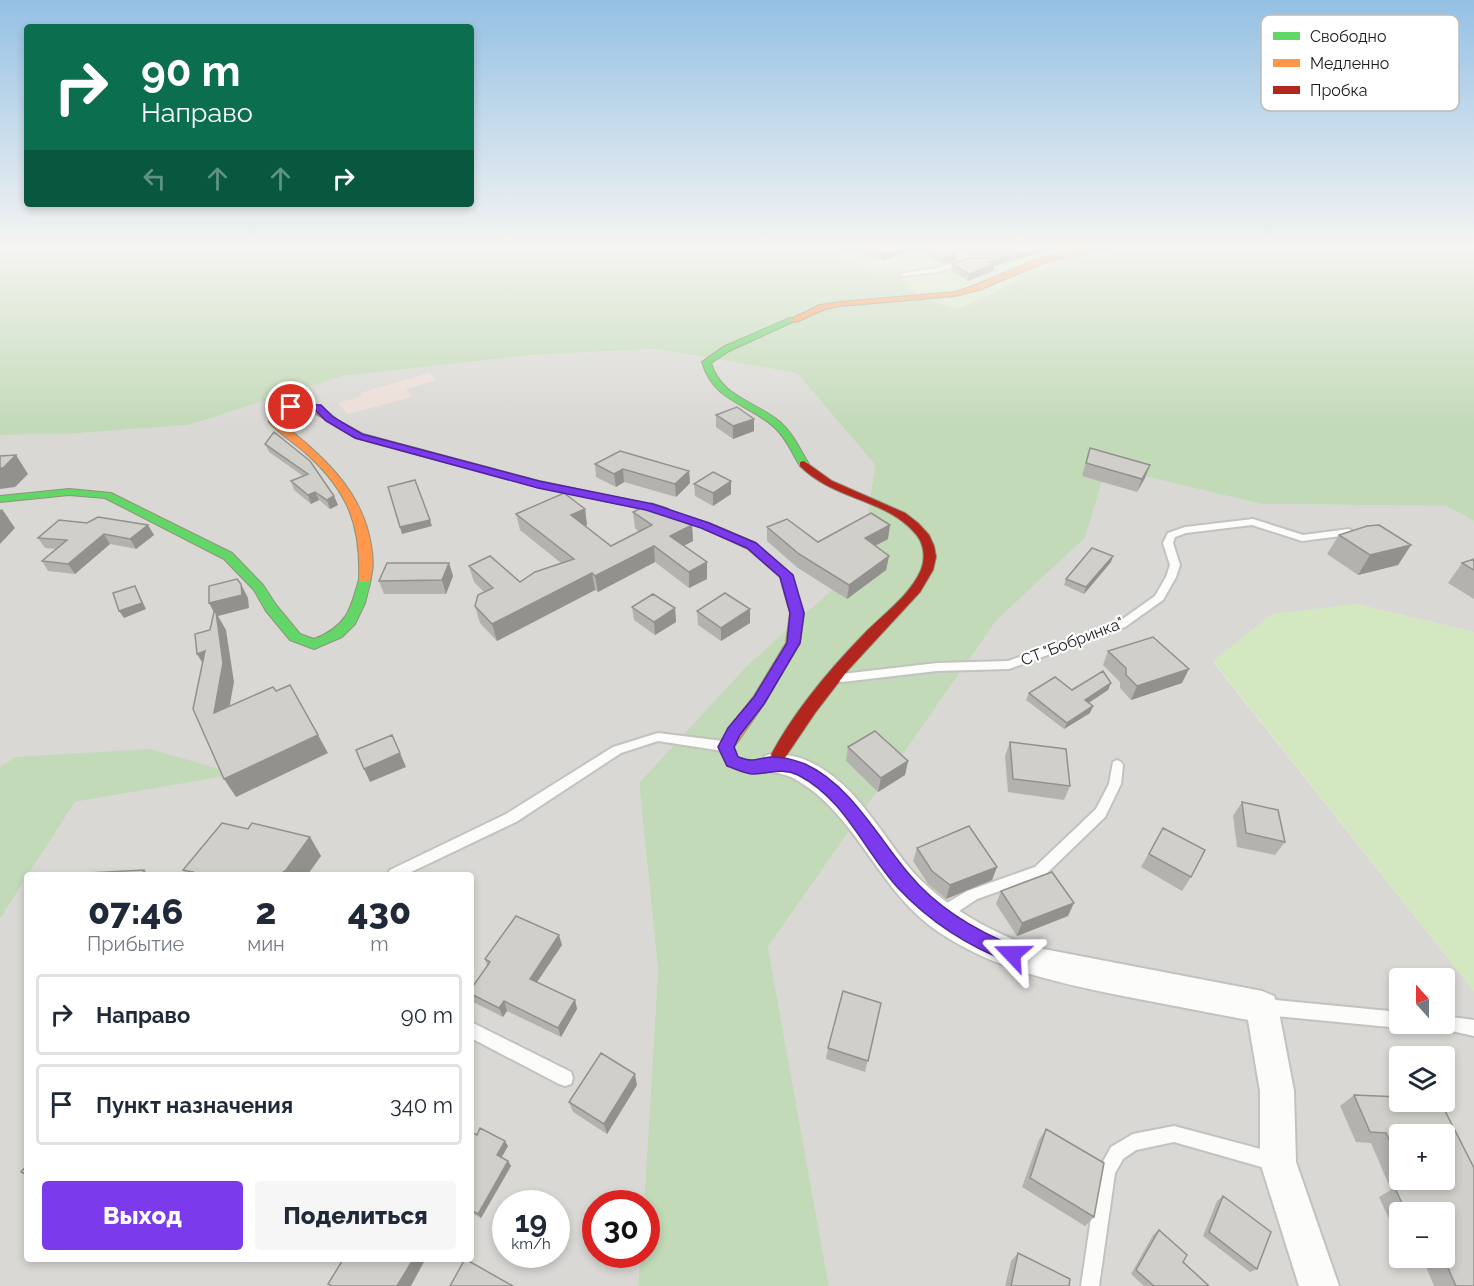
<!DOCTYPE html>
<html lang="ru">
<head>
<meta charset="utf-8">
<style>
  :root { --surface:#fff; --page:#f6f6f7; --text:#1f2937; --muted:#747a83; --line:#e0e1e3; --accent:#7c3aed }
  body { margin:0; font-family:Raleway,sans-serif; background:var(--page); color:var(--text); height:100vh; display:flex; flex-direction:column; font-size:22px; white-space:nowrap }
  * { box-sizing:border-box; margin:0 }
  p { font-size:20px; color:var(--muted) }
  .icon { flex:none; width:33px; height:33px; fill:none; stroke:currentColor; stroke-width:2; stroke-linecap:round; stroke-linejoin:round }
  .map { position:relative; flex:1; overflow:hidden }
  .side { position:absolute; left:24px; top:872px; width:450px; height:390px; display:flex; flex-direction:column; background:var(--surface); border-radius:6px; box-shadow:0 3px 9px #0003 }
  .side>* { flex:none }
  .banner { position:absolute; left:24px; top:24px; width:450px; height:183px; border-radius:6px; box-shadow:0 3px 9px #0003; background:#0b6e4f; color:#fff; overflow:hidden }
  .needle { width:39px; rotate:339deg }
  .tools { position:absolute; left:1389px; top:968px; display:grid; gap:12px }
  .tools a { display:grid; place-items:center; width:66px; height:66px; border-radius:6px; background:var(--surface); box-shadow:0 3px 9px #0003; font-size:30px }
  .speed { position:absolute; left:492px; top:1190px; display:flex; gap:12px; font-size:30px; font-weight:700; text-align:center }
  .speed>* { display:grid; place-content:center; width:78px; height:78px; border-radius:50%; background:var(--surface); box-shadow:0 3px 9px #0003; line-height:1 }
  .speed small { font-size:15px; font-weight:400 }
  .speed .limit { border:9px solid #d22; background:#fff; color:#111 }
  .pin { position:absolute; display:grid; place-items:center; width:51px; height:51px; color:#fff; margin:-26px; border:3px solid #fff; border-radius:50%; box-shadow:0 2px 6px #0007 }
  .me { position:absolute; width:66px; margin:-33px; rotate:293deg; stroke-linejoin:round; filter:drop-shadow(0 0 4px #0008) }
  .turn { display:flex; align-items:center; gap:21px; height:126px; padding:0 18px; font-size:27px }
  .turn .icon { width:78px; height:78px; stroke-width:2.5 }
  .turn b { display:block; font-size:42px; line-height:51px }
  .lanes { display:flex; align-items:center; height:57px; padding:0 18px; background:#0003; justify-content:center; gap:30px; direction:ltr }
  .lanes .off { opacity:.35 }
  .eta { display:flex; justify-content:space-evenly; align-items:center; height:102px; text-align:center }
  .eta b { font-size:36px; font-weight:800; line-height:42px }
  .action { display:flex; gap:12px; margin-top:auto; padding:12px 18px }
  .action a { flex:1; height:69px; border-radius:6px; background:var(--accent); color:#fff; font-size:24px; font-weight:800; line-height:69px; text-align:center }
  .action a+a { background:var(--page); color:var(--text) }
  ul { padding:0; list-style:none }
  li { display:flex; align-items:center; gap:18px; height:81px; margin:0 12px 9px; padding:0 6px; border:3px solid var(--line); border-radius:6px }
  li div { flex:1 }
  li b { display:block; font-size:22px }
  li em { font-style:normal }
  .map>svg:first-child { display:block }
</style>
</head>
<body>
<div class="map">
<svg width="1474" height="1286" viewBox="0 0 1474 1286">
  <rect width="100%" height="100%" fill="#eae9e3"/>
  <!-- residential -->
  <path fill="#d9d8d5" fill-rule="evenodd" d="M655 349 797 373 875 465 860 565 639 783 658 970 644 1203H596V1254H640L638 1286H0V919L27 877V1258H471V874H29L75 802 235 774 15 757 0 767V435L67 434 189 425 343 376 532 355ZM506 1203H556V1254H506Z
    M1110 468 1261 504 1446 506 1474 521V632L1355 604 1213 662 1474 991V1286H829L768 947 996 621 1085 538 1101 485ZM1400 978H1444V1023H1400ZM1400 1056H1444V1101H1400ZM1400 1134H1444V1179H1400ZM1400 1212H1444V1257H1400Z"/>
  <!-- commercial -->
  <path fill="#ecddd8" d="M429 373 437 380 406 389 413 397 347 414 338 403 362 396 360 393Z"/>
  <!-- grass -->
  <path fill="#d3e8c1" d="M823 246H1074L1053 265 958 309 923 299 901 278 884 275Z
    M1355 604 1474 632V991L1213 661 1272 614Z"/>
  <!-- forest -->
  <path fill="#c2dab8" d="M0 246H823L884 275 901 278 923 299 958 309 1053 265 1074 246H1474V521L1446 506 1261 504 1110 468 1101 485 1085 538 996 621 768 947 829 1286H638L640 1254H646V1203H644L658 970 639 783 747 666 860 565 875 465 797 373 655 349 532 355 343 376 189 425 67 434 0 435Z
    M150 749 237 774 75 802 0 919V767L15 757Z"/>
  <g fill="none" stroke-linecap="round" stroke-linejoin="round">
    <defs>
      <path id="lane" d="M964 260 967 262 966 263 938 272 902 276 899 274 937 268Z
        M1253 519 1303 535 1349 529 1354 532 1349 535 1302 541 1252 525 1186 533 1175 537 1173 543 1180 565 1176 577 1163 600 1125 627 1009 669 937 671 842 682 838 681 837 678 838 675 842 674 937 663 1008 661 1117 623 1155 596 1166 577 1170 565 1163 543 1168 533 1185 527Z
        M658 733 723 741 727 743 729 746 727 749 723 751 658 741 621 753 516 822 407 874H388L390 870 506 814 613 747Z
        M1117 760 1121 762 1123 765 1121 784 1105 817 1045 875 977 899 947 919 942 920 937 919 935 914 937 909 967 891 1035 867 1096 809 1109 784 1113 762Z
        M1265 999 1400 1012V1023H1406L1405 1025 1400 1028 1265 1015 1260 1012 1257 1007 1260 1002Z
        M1444 1016 1474 1020V1036L1438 1028 1435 1023H1444Z
        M471 1022 571 1072 573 1078 571 1084 565 1086 559 1084 471 1038Z
        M1174 1126 1272 1152 1278 1155 1281 1161 1278 1167 1272 1170 1174 1142 1136 1150 1123 1159 1115 1173 1099 1286H1081L1098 1171 1111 1147 1133 1134Z"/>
      <path id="street" d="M774 753C785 755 799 756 810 762 858 785 880 834 913 872 945 907 989 931 1033 947L1262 991 1274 996 1278 1007 1294 1091 1296 1162 1339 1286H1299L1260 1162V1091L1248 1020C1206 1012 1165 1004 1123 996 1055 982 986 968 929 925 876 884 855 813 795 779 787 774 774 773 765 770L761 763 765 756Z"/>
      <path id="fast" d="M790 318 797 320 729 351 711 363C721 397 755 401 780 422 793 433 800 450 809 464L804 467 800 466C792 453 786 437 774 427 746 402 714 402 702 362L723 347Z
        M335 419 363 434 539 481 642 503 648 506 642 509 534 486 355 438 332 424V420Z
        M69 489 111 493 232 553 263 585 276 605 300 634 314 639C346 627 351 610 359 579L365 575 371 579 365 603 355 624 342 637 314 649 290 640 266 611 254 590 224 559 105 498 69 495 0 502V496Z"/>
      <path id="slow" d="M1107 246H1119L1048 261 979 290 955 296 840 306 825 309 796 322 789 320 820 305 840 302 955 292 973 286 1043 257Z
        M310 403 322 407 340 422 332 424C309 409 306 405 279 415V421C321 455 362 489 371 545 373 556 374 572 369 582H361L359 579C361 525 348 492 308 455 296 444 280 434 269 422L271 412 294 404Z
        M642 503 709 523 756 543 792 575 804 613 800 643 764 704 734 747 738 757 752 762 769 758C773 751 776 748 784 751L787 755 779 767C755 775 750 774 727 765L718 747 729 728 754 696 786 643 790 613 780 577 748 549 701 527 638 508V504Z"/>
      <path id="jam" d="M804 461 832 481 905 513 918 523 929 535 934 546 936 557 933 570 920 592 848 670 815 713 784 759 779 761 774 759 771 755C794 712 829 670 863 635 883 614 909 597 921 570 926 557 924 542 914 532 885 499 834 500 800 466V462Z"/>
    </defs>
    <!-- lane casing -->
    <use href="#lane" stroke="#c2c2bf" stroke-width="4"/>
    <!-- street casing -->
    <use href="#street" stroke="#c2c2bf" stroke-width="4"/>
    <!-- fast casing -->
    <use href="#fast" stroke="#90937c" stroke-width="2"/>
    <!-- slow casing -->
    <use href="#slow" stroke="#90937c" stroke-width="2"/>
    <!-- jam casing -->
    <use href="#jam" stroke="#90937c" stroke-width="2"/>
    <!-- lane -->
    <use href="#lane" fill="#fcfcfb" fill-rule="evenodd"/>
    <!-- street -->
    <use href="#street" fill="#fcfcfb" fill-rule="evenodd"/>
    <!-- fast -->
    <use href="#fast" fill="#63d668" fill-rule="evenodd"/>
    <!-- slow -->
    <use href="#slow" fill="#ff974d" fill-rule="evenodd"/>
    <!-- jam -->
    <use href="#jam" fill="#b3261e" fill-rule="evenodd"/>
  </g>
  <!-- wall -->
  <path fill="#b3b2ae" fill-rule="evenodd" d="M841 246H936L956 260 941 264 926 255 906 252 882 261Z
    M938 246H1019L998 256H969Z
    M1024 246H1065L994 266 993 271 968 281 951 270 952 264 1002 257Z
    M716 415 754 419V431L733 439 716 427Z
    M274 432 334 496 338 505 330 509 319 500 311 504 294 490 291 481 303 476 269 452 265 444Z
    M1090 448 1145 478 1137 492 1082 476Z
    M595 464 689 471 690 483 676 497 624 482 616 487 596 477Z
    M694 484 731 494 713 506 695 496Z
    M585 509 587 525 585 526 611 546 639 532 635 528 633 512 692 525 693 541 684 546 707 562V579L689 588 655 562 598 592 595 590 497 641 480 623 475 606 484 592 474 582 469 566 520 582 561 563 520 530 516 514Z
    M59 520 154 535 136 549 110 544 75 574 48 571 42 561 57 549 45 548 38 538Z
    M767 527 818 542 888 539 875 546 889 556 886 570 847 599 798 568 767 541Z
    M1339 535 1411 545 1398 565 1358 575 1327 554Z
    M1474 559V599L1448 583 1462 563Z
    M1111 562 1084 594 1064 585 1066 579Z
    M449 563 453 576 446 594H384L379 581Z
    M632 607 675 608 676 622 655 635 634 620Z
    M750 609V623L721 641 698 625 697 611Z
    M1108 651 1182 683 1131 700 1120 688V682L1103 665Z
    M1111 683 1108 690 1089 703 1093 706 1090 713 1064 729 1026 700 1029 693 1072 690Z
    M1010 742 1070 786 1064 800 1008 792 1005 756Z
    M848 747 908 761 905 775 878 792 846 761Z
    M1242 802 1285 842 1275 855 1237 847 1233 816Z
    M1163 828 1191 877 1182 891 1141 867Z
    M248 829 310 837 321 856 308 874H186L183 870Z
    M917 848 997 867 992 880 946 899 928 884 913 861Z
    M1001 891 1068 916 1017 936 996 904Z
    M562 945 537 982 575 1000 577 1009 561 1037 507 1011 503 1017 473 1002 471 998V989L487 966 485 959Z
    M881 1003 865 1072 826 1059 828 1048Z
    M637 1085 607 1134 573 1112 569 1102Z
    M1354 1095 1400 1097V1101H1440L1474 1168V1286H1434L1422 1257H1444V1212H1400V1224L1391 1223 1379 1197 1391 1190 1371 1143 1356 1142 1340 1106ZM1400 1134H1444V1179H1400Z
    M1046 1129 1094 1217 1085 1226 1022 1187 1039 1140Z
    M471 1132 508 1146 502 1157 508 1161 511 1166 481 1218 471 1213Z
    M1223 1196 1257 1269 1250 1272 1203 1236 1217 1201Z
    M1159 1230 1183 1262 1209 1286H1144L1131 1274 1153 1235Z
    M1018 1253 1069 1286H1005L1011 1261Z"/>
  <!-- shaded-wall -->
  <path fill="#92918d" d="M905 246H907L906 252 882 261 883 254Z
    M1007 246H1019L998 256 1000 249Z
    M1044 246H1065L994 266 993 271 968 281 969 274 988 262Z
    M957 253 956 260 941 264 942 258Z
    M754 419V431L733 439V426Z
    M16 455 28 474 15 487 0 489V468Z
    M1150 465 1145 478 1137 492 1142 479Z
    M623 469 624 482 616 487 614 474Z
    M689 471 690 483 676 497 675 484Z
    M731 481V494L713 506V493Z
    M315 492 319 500 311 504 308 495Z
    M334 496 338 505 330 509 327 500Z
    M2 509 15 528 0 544V510Z
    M585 509 587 525 573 531 571 515Z
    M430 520 432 526 402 534 400 527Z
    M148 525 154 535 136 549 130 539Z
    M692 525 693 541 671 552 670 536Z
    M890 525 888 539 863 552 865 538Z
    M104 534 110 544 75 574 68 564Z
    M1411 545 1398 565 1358 575 1370 555Z
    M654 546 655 562 598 592 595 576Z
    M889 556 886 570 847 599 849 585Z
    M1113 556 1111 562 1084 594 1086 587Z
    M707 562V579L689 588V572Z
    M449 563 453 576 446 594 442 580Z
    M592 573 595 590 497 641 492 624Z
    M241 584 248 598 249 608 218 616 226 630 234 682 225 731 214 713 216 616 209 603Z
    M135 586 146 609 124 618 119 611Z
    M675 608 676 622 655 635 654 622Z
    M750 609V623L721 641V628Z
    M205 651 208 672 197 654Z
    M1189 669 1182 683 1131 700 1137 686Z
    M1111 683 1108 690 1082 707 1085 700Z
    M1093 706 1090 713 1064 729 1067 723Z
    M318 735 328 753 236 797 224 779Z
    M400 753 406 767 370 782 364 769Z
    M908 761 905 775 878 792 881 778Z
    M310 837 321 856 308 874H280Z
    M997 867 992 880 946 899 950 885Z
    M144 870 148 874H142Z
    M1074 903 1068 916 1017 936 1022 923Z
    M559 935 562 945 533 988 530 979Z
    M575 1000 577 1009 561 1037 558 1028Z
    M504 1001 507 1011 503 1017 499 1008Z
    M635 1074 637 1085 607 1134 604 1124Z
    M505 1141 508 1146 500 1160 497 1155Z
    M508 1161 511 1166 481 1218 478 1214Z
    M414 1258H426L411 1286H397Z"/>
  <!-- building -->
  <path fill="#d0cfca" stroke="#92918d" stroke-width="1.5" d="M858 246H905L883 254Z
    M910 246H936L957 253 942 258 927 248Z
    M959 246H1007L1000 249H971Z
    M1024 246H1044L988 262 995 264 969 274 952 264 971 258 1002 257Z
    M737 407 754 419 733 426 716 415Z
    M274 432 310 461 334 496 327 500 315 492 308 495 291 481 308 474 265 444Z
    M1090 448 1150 465 1142 479 1086 463Z
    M620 451 689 471 675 484 623 469 614 474 595 464Z
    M16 455 3 468H0V456Z
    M713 472 731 481 713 493 694 484Z
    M415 480 430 520 400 527 388 487Z
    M564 493 585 509 571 515 611 546 652 525 633 512 651 503 667 508 692 525 670 536 707 562 689 572 654 546 595 576 592 573 492 624 475 606 478 595 493 588 469 566 490 556 520 582 535 572 574 559 516 514Z
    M871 513 890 525 865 538 889 556 849 585 799 554 767 527 787 519 818 542Z
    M98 517 148 525 130 539 104 534 68 564 42 561 67 540 38 538 59 520 87 523Z
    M1379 525 1411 545 1370 555 1339 535 1367 526Z
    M1092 548 1113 556 1086 587 1066 579Z
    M1474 559V570L1462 563Z
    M387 563H449L442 580 379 581Z
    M237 579 241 584 242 595 209 603V586Z
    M135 586 142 603 119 611 113 593Z
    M725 593 750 609 721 628 697 611Z
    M653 594 675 608 654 622 632 607Z
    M214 612H216L223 663 214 713 273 687 276 691 290 685 318 735 224 779 193 709 205 651 197 654 195 634 210 630Z
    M1153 637 1189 669 1137 686 1126 675V668L1108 651Z
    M1103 671 1111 683 1085 700 1093 706 1067 723 1029 693 1055 677 1072 690Z
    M875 731 908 761 881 778 848 747Z
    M392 735 400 753 364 769 356 750Z
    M1010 742 1066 749 1070 786 1013 779Z
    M1242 802 1278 810 1285 842 1246 833Z
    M222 823 248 829 252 823 310 837 286 870 280 874H191L193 872 183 870Z
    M969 826 997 867 950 885 932 871 917 848Z
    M1163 828 1205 850 1191 877 1149 854Z
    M144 870 142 874H87L88 873Z
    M1052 872 1074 903 1022 923 1001 891Z
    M516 916 559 935 530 979 575 1000 558 1028 504 1001 499 1008 471 994V989L490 962 485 959Z
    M843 991 881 1003 868 1061 828 1048Z
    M601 1053 635 1074 604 1124 569 1102Z
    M1354 1095 1400 1097V1101H1440L1474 1168V1286H1456L1443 1257H1444V1212H1406L1395 1188 1411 1189 1407 1179H1444V1134H1400V1163L1386 1133 1370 1132Z
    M480 1128 505 1141 497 1155 508 1161 478 1214 471 1210V1132L477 1135Z
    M1046 1129 1104 1163 1094 1217 1030 1178Z
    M27 1165V1175L21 1172Z
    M1223 1196 1271 1232 1257 1269 1209 1232Z
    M1159 1230 1187 1255 1183 1262 1209 1286H1154L1136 1270Z
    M1018 1253 1070 1279 1069 1286H1011Z
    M344 1258H414L397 1286H332L328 1284Z
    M465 1259 513 1286H450Z"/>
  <!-- sky -->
  <linearGradient id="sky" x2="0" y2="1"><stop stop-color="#94c0e4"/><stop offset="0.58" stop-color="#f6f5f2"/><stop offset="1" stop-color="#f6f5f2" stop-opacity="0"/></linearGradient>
  <rect width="1474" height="426" fill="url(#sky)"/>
  <!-- route -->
  <path fill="#7c3aed" stroke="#51269a" stroke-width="1.5" d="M291 404 321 405 333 417 362 434 539 481 653 504 709 523 756 543 793 575 804 613 800 643 764 704 740 735 734 747 738 757C757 764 757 757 774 757 783 757 797 761 805 764 850 784 879 839 909 874 937 908 978 932 1019 948L1021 954 1019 960 1012 963C969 947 930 922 898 888 864 851 845 799 798 775 781 767 769 774 753 774 745 774 734 768 727 766L718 747 728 728 754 697 787 643 790 613 780 577 747 548 701 528 646 510 538 488 355 438 326 421 315 410 288 409V405Z"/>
  <g text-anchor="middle" stroke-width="4.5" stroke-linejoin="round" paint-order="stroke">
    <!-- street labels -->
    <g font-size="16" fill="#1b1b1b" stroke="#fff">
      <text transform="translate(1072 641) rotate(-21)" y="6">СТ "Бобринка"</text>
    </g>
  </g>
  <!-- legend -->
  <rect x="1261" y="15" width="198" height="96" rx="9" fill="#fff" stroke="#bbb" stroke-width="1.5"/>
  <rect x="1273" y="32" width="27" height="8" fill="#63d668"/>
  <rect x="1273" y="59" width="27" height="8" fill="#ff974d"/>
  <rect x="1273" y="86" width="27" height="8" fill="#b3261e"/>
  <g font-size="16" fill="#1b1b1b">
    <text x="1310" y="42">Свободно</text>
    <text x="1310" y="69">Медленно</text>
    <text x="1310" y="96">Пробка</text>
  </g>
</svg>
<div class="tools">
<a><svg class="needle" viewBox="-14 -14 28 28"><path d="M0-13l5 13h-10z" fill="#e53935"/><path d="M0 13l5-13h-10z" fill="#747a83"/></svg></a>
<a><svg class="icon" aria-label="layers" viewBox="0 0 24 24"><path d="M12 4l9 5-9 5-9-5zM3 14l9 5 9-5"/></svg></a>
<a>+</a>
<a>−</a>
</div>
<div class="speed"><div>19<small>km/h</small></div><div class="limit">30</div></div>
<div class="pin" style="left:291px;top:407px;background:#d93025"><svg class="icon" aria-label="arrive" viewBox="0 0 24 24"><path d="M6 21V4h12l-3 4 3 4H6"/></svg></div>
<svg class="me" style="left:1012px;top:954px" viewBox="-20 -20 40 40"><path d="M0-17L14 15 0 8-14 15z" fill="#7c3aed" stroke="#fff" stroke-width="4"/></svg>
<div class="banner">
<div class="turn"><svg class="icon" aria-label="right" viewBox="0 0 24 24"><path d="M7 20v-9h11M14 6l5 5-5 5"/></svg><div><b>90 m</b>Направо</div></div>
<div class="lanes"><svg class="icon off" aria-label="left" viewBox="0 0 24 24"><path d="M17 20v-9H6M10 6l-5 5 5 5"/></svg><svg class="icon off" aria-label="ahead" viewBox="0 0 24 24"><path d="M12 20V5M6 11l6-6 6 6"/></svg><svg class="icon off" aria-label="ahead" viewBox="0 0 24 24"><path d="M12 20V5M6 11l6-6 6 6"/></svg><svg class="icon" aria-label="right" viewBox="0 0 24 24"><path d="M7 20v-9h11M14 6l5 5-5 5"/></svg></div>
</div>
<section class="side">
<div class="eta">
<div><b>07:46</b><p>Прибытие</p></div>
<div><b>2</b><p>мин</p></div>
<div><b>430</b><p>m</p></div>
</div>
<ul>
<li><svg class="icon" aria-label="right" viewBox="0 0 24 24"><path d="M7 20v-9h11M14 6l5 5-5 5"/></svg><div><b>Направо</b></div><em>90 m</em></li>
<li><svg class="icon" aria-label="arrive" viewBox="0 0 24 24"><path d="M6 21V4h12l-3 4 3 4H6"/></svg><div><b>Пункт назначения</b></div><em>340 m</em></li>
</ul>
<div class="action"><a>Выход</a><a>Поделиться</a></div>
</section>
</div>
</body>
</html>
